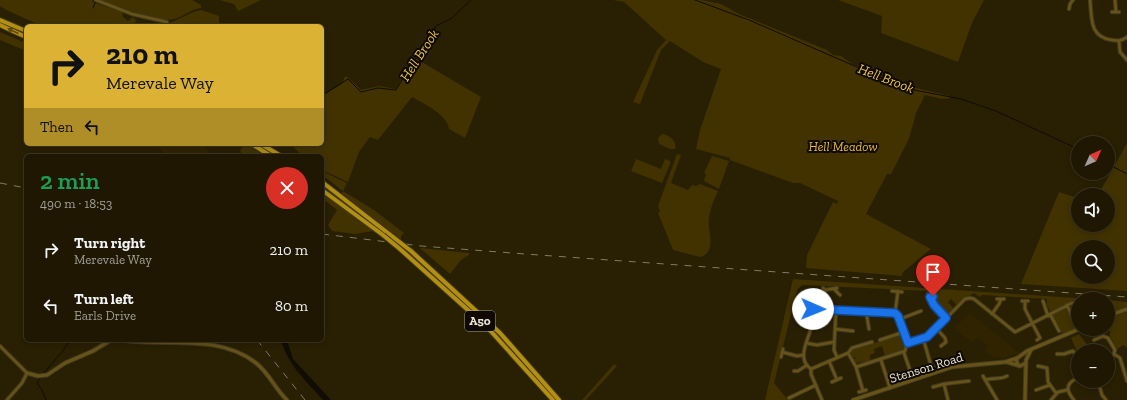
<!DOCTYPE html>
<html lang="en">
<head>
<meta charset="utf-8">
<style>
  :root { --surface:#1f1702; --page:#27200c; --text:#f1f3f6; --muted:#a19f99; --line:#3c3624 }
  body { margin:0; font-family:"Zilla Slab",serif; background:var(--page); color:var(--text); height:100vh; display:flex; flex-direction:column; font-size:15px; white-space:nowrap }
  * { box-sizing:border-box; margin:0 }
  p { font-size:13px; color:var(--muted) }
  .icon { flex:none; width:22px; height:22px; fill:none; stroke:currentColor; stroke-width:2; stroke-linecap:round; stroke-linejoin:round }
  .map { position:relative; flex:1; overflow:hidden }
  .panel { position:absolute; left:24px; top:154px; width:300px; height:188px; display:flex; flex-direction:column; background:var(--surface); border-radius:6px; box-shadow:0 2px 6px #0003,0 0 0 1px var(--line) }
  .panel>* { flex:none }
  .hud { position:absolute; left:24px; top:24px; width:300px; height:122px; border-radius:6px; box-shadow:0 2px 6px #0003,0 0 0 1px var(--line); background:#dbb233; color:#111; overflow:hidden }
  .needle { width:26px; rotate:45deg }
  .buttons { position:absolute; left:1071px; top:136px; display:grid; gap:8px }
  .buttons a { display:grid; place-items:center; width:44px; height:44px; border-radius:50%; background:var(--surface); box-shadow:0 2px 6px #0003,0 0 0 1px var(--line); font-size:20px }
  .pin { position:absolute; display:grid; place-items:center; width:34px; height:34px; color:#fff; margin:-41px -17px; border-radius:50% 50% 50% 0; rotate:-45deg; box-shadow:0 0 4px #0007 }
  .pin .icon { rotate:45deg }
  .me { position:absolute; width:44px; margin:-22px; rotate:91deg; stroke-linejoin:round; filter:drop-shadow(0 0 3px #0008) }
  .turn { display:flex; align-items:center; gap:14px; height:84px; padding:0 16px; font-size:18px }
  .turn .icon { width:52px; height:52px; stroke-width:2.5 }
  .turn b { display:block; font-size:28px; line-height:34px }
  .then { display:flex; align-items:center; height:38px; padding:0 16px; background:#0003; gap:8px; font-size:15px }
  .round { display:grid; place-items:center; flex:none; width:42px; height:42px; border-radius:21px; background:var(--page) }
  .headline { display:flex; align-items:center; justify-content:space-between; height:68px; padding:0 16px }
  h1 { font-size:24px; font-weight:600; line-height:30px; color:#1e9e55 }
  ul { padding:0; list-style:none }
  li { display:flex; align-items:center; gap:12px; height:56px; padding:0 16px }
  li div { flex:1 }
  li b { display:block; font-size:15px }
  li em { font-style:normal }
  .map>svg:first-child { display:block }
</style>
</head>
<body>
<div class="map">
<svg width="1127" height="400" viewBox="0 0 1127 400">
  <rect width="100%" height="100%" fill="#291f03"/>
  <!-- built -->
  <path fill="#302400" d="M155 144H201L213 156H166Z
    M970 313 1007 343 1019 353 1004 358 993 357 985 351 988 346 977 337 972 342 954 328Z"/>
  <!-- green -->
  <path fill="#413200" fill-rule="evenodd" d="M0 0H92L93 2 122 12 123 17 128 21 133 17 137 21 134 23V26H42L6 10 0 6Z
    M100 0H192L201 5V8C191 9 184 16 175 19 163 22 148 16 137 13L136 15Z
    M219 0H261L238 11 234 4Z
    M613 0H701L721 4 739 14 827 50 833 55 841 56 852 64 899 84 950 96V98L942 99 925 95 916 113 909 139 891 174H887L866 214 931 249 903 272 902 276 806 268 807 255 833 202 837 204 838 201 800 183H793L730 160V158L696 149 700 130 721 69 703 62 670 41 661 50 640 104 633 102 657 50 666 40 624 2Z
    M838 0H984L972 23 958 62 881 33 882 16Z
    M201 10 219 16V26H168V23C180 20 189 12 201 10Z
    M0 32 26 43V51L0 40Z
    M415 58 481 97 465 138 449 129C447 114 424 104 412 97L378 140 370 137 359 152 348 182 322 170V156H303L290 144H322V96L343 83 344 78 346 76 361 90 379 86 396 89Z
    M662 134C670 135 677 141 675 149H670L659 144 658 138Z
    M1127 143V291L1021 284 1059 192 1078 198V225H1108V195H1098ZM1078 247H1108V277H1078Z
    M244 144H246L265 156H243L240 151Z
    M677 154 681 155 671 183 688 190 692 185 696 186 700 184 718 191C714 200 710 209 709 218 707 231 718 252 700 257L673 250 658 213 660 212 658 206Z
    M712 156 729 161 719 189 704 181 706 174 704 173Z
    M636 159 661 169 665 159 670 161V164L662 183 631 171Z
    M322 171 347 183 343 191 374 210 404 233 401 236V240L341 194 343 191 322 175Z
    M322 193 373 231 355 234 332 231 328 225 337 210 322 198Z
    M420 248 469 253V255L461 260 450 274Z
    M793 279 1090 299H1078V303L1066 305 1077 328 1062 334 1047 305V299L982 295 980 297 974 293 964 299 958 306 951 299 948 302 954 309 947 317 935 305 927 291 802 285 797 290 774 383 788 400H765Z
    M1108 300 1127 302V306L1111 313 1108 306Z
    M1127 312V348L1124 345 1117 349 1110 336V318Z
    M902 334 906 344 904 350 885 356 882 346 874 349 875 353 870 355V361L856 363 854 360 856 357 853 358 850 351Z
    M1079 334 1092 351H1078V354L1071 338Z
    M614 364 617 366 586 400H582Z"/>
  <!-- water -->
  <path fill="#110d03" d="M281 340H287L293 359 331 400H323C306 381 288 365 281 340Z"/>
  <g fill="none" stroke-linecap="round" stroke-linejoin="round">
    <!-- stream -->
    <path stroke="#110d03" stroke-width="1" d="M695 0 749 20 889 81 909 89 961 99 996 111 1078 149
      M93 8 96 1
      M323 95 348 79 361 92 378 88 396 90 436 26 452 18 471 0
      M1108 164 1127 174
      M43 374 62 352 70 340
      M41 376 37 383 42 390 46 400"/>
    <defs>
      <path id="minor" d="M96 0 132 14 167 22
        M1090 0C1092 18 1089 37 1112 40 1118 41 1122 41 1127 37
        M1115 0 1116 12
        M1069 9 1070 4 1073 0
        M1112 12H1119
        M1119 41 1120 52 1127 60
        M823 288 825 290 824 308
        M834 289 840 295
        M825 290 837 288
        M892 291 902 292
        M928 294 934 305 947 318
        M997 299H1004
        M1022 301H1028
        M1025 301V309L1040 338 1037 340
        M1043 301 1048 316
        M796 305 815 310
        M1067 305 1073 318
        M794 309 796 302
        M836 309 834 350 837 357
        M815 310 818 308 895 313 900 319 907 343 905 351 856 367
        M866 311 869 329
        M895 313 898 291
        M992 314 999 304 1001 299
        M1050 314 1059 331
        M900 319 921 311
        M936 328 945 338 946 342 941 346
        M835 329 853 331
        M923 338 932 369
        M880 340 904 332
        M1094 340 1103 336 1108 338 1115 350 1113 356 1108 360
        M806 343 817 345 834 342
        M907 343 930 335 965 299 970 298 974 299 1015 332 1072 303H1078
        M0 346 27 373 22 383 7 400
        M782 352 797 356 803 355
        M848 353 852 348 872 342
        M904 353 912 376
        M1057 354H1064L1073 351 1078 358
        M1114 354 1120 358 1127 381
        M781 357 783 349
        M881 360 890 388
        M829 361 837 380
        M1038 366 1047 368 1048 382 1056 393
        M811 369 848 353 856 367 863 391
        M811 369C796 359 808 341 811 328 813 322 813 316 815 310
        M811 369V374L822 400
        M929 370 935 368
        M794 371H798L807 365
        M983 376 997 400
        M985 380C993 377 1001 380 1007 376
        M1098 381 1102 395 1106 400
        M832 382 841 378
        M933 387 944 384
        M1036 390 1050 385
        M859 392 866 390
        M789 398 816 385
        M948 400 944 384 969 381
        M1051 400 1058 392 1067 390
        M1074 400C1066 391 1065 383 1078 378"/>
      <path id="tertiary" d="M1108 316 1127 309
        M121 340C165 347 218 333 256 363 269 373 275 389 287 400
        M1007 362 1020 366 1026 363
        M1018 365 1016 359 1027 351 1079 329
        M27 373 38 376 47 375 65 363 93 351 111 340
        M853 400 952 367 1005 362 1017 358
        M1025 400 1026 360 1031 350"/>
      <path id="trunk" d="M0 20 26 31
        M0 25 26 37
        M252 144 271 156
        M261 144 281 156
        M322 182 393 237
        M322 190 383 235
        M400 249 488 328 553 400
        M411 251 500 333 559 400"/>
    </defs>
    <!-- minor casing -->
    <use href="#minor" stroke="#443a20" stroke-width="4.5"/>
    <!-- tertiary casing -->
    <use href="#tertiary" stroke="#443a20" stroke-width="5"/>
    <!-- trunk casing -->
    <use href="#trunk" stroke="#443a20" stroke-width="6"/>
    <!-- minor -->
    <use href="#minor" stroke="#665317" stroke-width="2.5"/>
    <!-- tertiary -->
    <use href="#tertiary" stroke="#665317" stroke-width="3"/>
    <!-- trunk -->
    <use href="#trunk" stroke="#b28f11" stroke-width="4"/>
    <!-- rail -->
    <path stroke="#827a63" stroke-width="1" stroke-dasharray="7 7" stroke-linecap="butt" d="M0 183 26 188
      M322 234 421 246 525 254 1127 297
      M257 340 305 400"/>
    <defs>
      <path id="trunk-bridge" d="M383 235 400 249
        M393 237 411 251"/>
    </defs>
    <!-- trunk-bridge casing -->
    <use href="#trunk-bridge" stroke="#443a20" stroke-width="6" stroke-linecap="butt"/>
    <!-- trunk-bridge -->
    <use href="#trunk-bridge" stroke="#b28f11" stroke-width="4"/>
  </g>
  <!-- one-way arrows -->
  <defs><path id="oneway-solid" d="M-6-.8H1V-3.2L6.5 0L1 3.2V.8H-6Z"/></defs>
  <use fill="#604c0a" href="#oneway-solid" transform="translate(13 31) rotate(-156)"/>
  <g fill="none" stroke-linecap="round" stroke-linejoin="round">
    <defs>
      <path id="route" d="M813 309 895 313 898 316 908 343 927 337 946 318 934 305 930 297 933 296"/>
    </defs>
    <!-- route casing -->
    <use href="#route" stroke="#114b97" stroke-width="10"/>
    <!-- route -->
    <use href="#route" stroke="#1a73e8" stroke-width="7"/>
  </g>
  <g text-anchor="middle" stroke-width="4" stroke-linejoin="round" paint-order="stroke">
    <!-- shield labels -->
    <rect fill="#0e0902" stroke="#a7a294" stroke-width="1" x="465" y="311" width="30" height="20" rx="3"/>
    <g font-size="12" font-weight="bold" fill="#e9e3d3">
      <text x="480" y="325">A50</text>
    </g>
    <!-- park labels -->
    <g font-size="13" font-style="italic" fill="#e4ba39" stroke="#0e0902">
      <text x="843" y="151">Hell Meadow</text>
    </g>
    <!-- street labels -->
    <g font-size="13" fill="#e9e3d3" stroke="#0e0902">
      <text transform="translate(926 367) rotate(-17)" y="5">Stenson Road</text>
    </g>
    <!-- water labels -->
    <g font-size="14" font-style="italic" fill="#eec546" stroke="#0e0902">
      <text transform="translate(419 55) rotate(-57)" y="5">Hell Brook</text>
      <text transform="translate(886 78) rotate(21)" y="5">Hell Brook</text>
    </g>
  </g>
</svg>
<div class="buttons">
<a><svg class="needle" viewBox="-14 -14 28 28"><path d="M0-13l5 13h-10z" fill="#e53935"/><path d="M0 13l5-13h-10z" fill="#a19f99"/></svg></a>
<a><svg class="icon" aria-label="sound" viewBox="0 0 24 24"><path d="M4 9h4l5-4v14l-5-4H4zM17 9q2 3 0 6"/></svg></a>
<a><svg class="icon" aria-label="search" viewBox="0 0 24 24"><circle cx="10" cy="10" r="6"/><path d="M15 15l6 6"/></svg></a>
<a>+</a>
<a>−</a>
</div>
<div class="pin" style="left:933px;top:296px;background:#d93025"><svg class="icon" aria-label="arrive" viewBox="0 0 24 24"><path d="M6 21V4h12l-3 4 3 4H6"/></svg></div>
<svg class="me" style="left:813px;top:309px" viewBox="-20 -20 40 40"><circle r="19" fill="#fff"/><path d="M0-13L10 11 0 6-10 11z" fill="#1a73e8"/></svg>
<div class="hud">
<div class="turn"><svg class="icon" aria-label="right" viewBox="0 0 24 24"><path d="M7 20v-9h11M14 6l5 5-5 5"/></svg><div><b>210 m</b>Merevale Way</div></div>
<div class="then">Then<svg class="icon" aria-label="left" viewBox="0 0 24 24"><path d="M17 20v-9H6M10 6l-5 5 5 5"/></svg></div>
</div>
<section class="panel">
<div class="headline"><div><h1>2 min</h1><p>490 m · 18:53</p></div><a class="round" style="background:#d93025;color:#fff"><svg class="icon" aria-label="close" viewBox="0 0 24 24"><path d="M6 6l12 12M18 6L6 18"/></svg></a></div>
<ul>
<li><svg class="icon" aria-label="right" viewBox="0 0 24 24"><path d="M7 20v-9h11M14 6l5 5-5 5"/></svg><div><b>Turn right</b><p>Merevale Way</p></div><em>210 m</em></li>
<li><svg class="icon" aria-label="left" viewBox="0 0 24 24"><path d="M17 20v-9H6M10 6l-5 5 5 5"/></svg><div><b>Turn left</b><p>Earls Drive</p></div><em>80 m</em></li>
</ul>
</section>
</div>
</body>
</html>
